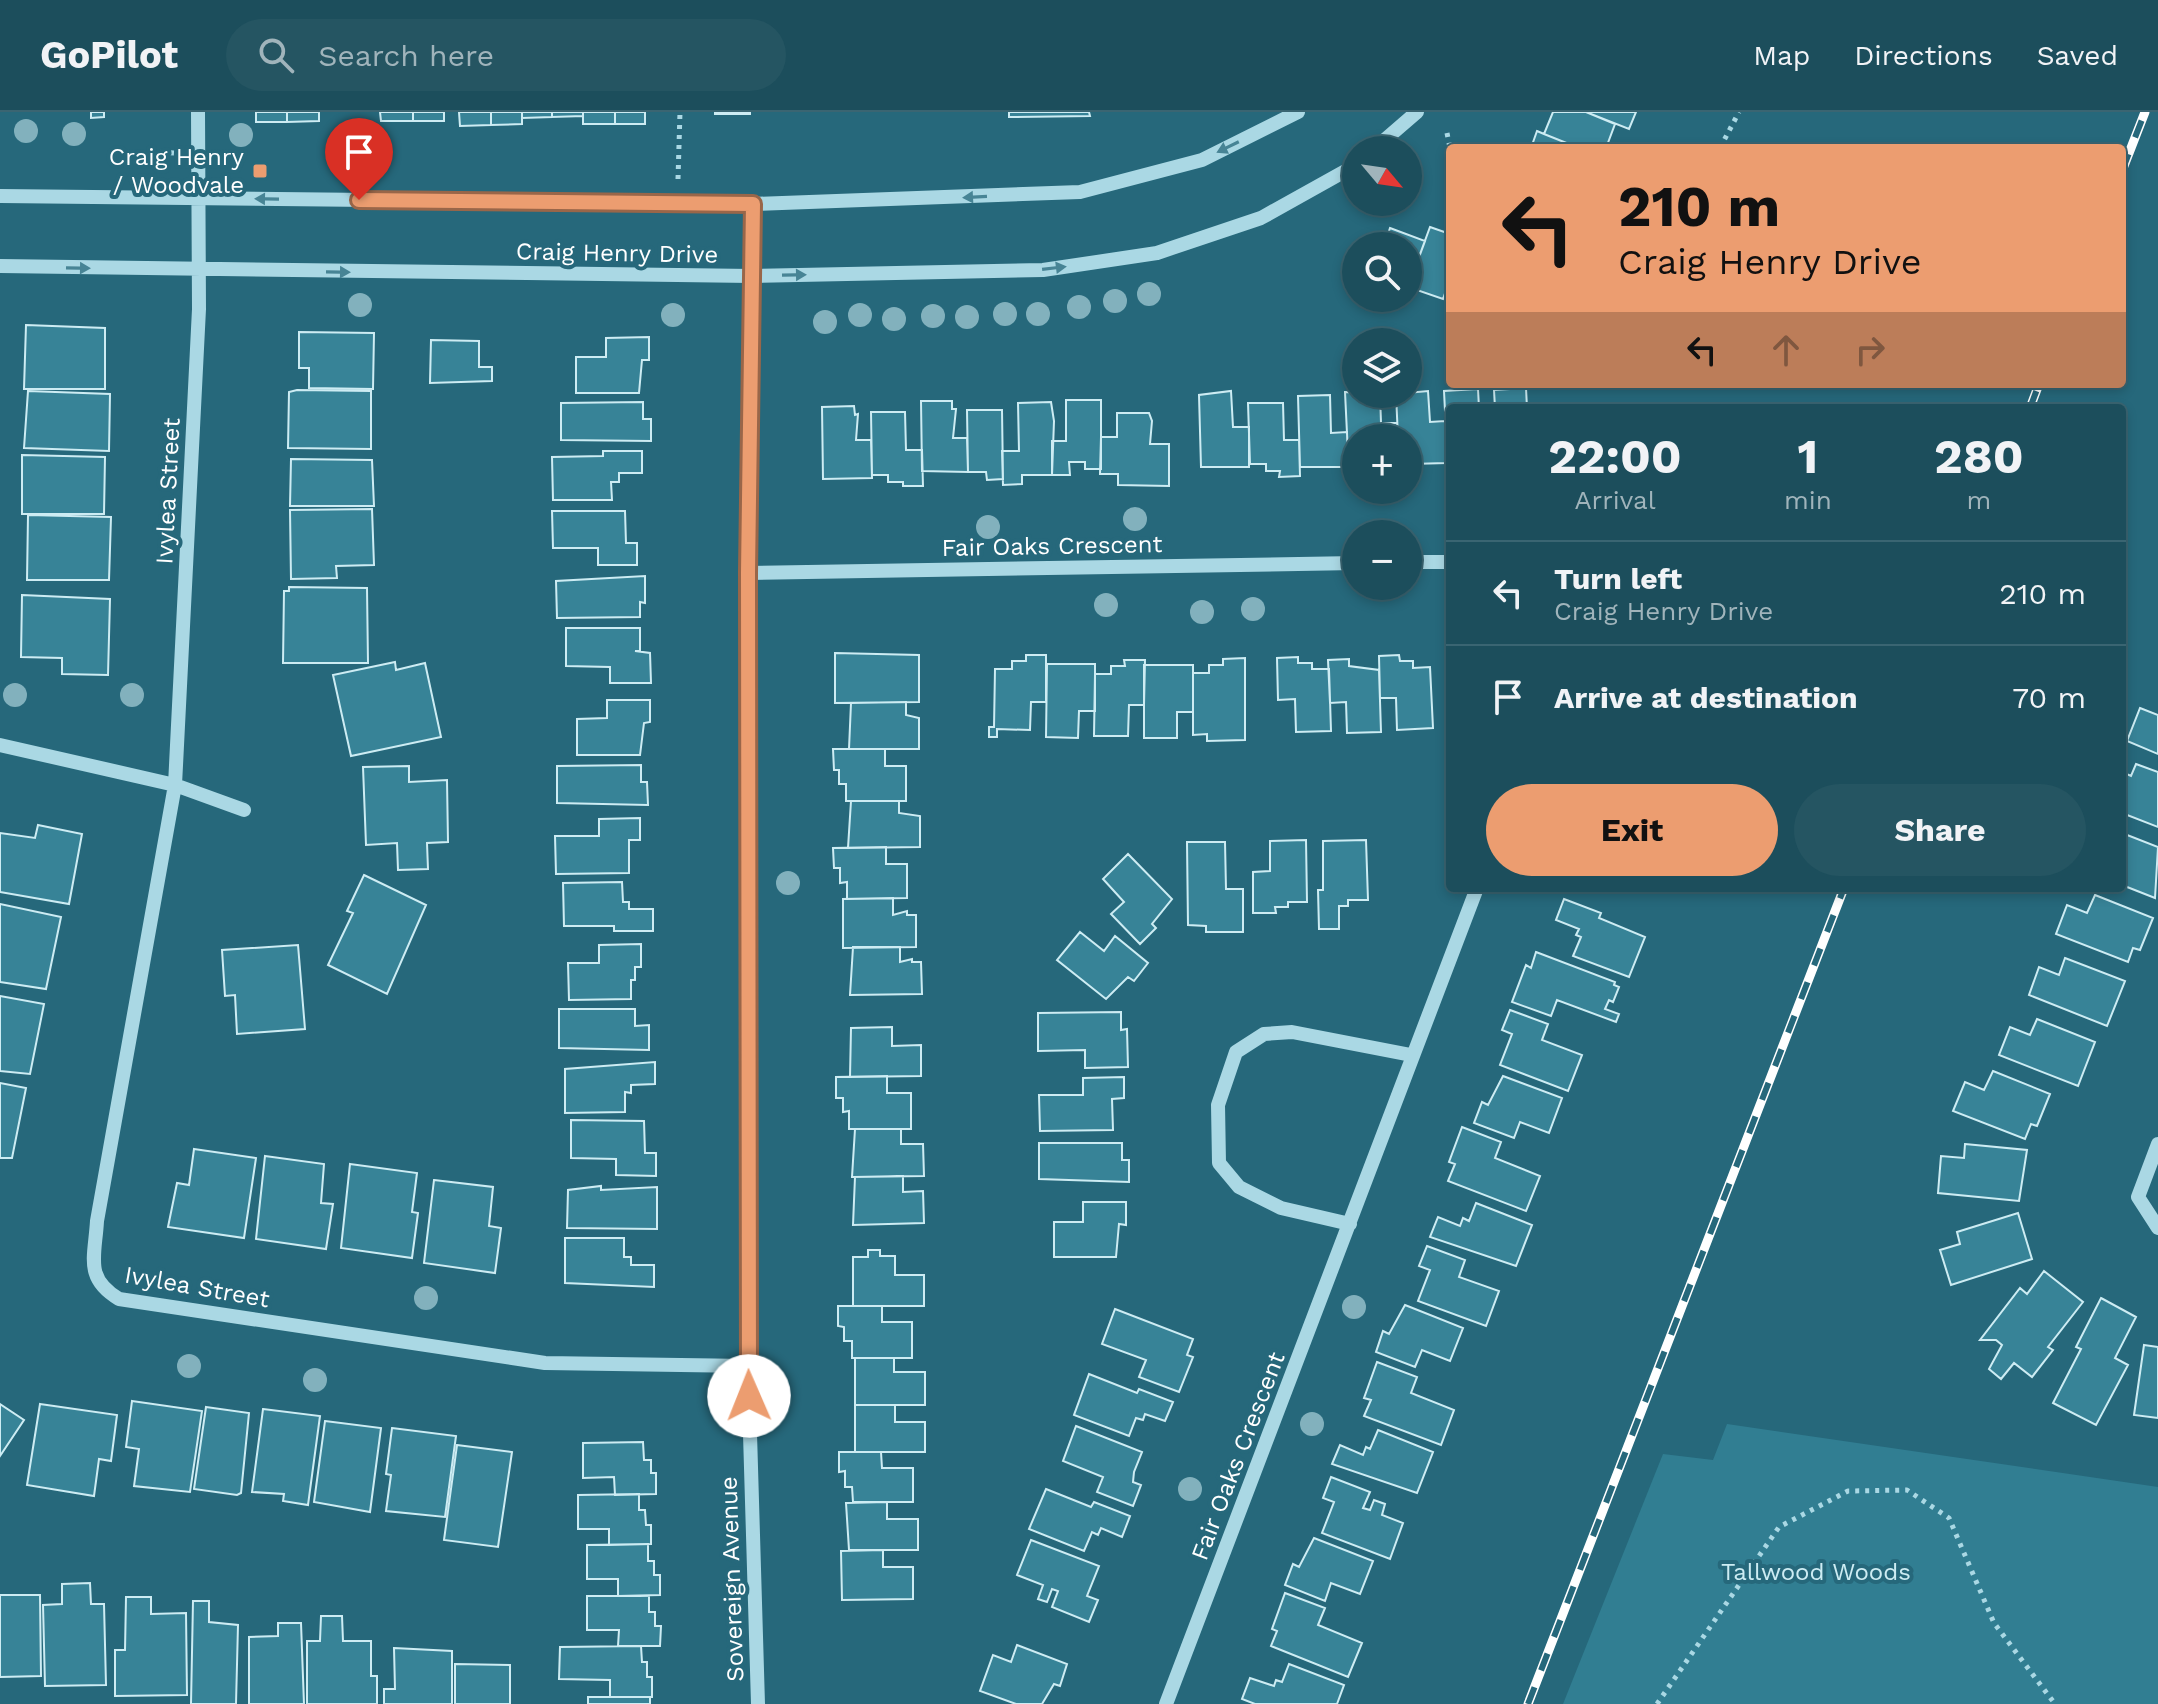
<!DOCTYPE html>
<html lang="en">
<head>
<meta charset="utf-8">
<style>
  :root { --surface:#1c4e5c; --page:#255562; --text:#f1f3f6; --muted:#a0b4bb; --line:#3a6572; --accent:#ec9d70 }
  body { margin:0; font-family:"Work Sans",sans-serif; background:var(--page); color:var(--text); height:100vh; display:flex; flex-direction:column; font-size:30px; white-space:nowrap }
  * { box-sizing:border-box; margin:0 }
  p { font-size:26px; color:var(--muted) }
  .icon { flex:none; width:44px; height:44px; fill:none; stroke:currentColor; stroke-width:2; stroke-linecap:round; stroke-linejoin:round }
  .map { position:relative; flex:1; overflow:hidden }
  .details { position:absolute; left:1446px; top:292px; width:680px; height:488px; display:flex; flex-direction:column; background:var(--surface); border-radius:8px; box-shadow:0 4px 12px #0003,0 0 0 2px var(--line) }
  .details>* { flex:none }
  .guide { position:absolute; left:1446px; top:32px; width:680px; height:244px; border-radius:8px; box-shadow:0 4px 12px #0003,0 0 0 2px var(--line); background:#ec9d70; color:#111; overflow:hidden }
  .needle { width:52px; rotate:119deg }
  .buttons { position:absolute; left:1342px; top:24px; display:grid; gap:16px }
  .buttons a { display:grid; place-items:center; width:80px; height:80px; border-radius:50%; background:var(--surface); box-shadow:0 4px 12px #0003,0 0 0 2px var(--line); font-size:40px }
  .pin { position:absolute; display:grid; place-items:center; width:68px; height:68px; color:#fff; margin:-82px -34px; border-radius:50% 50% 50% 0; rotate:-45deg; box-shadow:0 0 8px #0007 }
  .pin .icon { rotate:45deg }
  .me { position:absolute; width:88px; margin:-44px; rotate:359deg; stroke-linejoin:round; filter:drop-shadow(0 0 6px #0008) }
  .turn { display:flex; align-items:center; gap:28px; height:168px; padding:0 40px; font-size:36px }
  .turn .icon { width:104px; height:104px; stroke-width:2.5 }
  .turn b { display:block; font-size:56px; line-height:68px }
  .lanes { display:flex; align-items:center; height:76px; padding:0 40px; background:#0003; justify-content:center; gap:40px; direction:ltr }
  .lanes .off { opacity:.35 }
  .eta { display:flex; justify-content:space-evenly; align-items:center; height:136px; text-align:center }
  .eta b { font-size:48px; font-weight:700; line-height:56px }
  .action { display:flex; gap:16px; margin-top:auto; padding:16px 40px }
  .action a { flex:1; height:92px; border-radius:48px; background:var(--accent); color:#111; font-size:32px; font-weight:700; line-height:92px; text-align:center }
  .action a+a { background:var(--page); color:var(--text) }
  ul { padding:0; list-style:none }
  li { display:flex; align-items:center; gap:24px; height:104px; padding:0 40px; border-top:2px solid var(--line) }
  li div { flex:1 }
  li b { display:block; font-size:30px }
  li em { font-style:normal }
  header { display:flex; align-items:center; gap:48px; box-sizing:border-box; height:112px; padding:0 40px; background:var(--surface); border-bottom:2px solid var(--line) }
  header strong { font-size:38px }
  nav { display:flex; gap:44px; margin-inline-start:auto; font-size:28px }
  .search { width:560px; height:72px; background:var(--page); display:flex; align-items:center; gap:20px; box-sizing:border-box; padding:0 28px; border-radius:44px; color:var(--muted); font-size:30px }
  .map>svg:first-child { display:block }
</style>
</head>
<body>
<header>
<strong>GoPilot</strong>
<div class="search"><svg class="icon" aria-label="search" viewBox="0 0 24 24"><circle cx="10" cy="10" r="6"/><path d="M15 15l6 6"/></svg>Search here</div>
<nav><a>Map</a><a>Directions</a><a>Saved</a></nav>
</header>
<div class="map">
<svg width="2158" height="1592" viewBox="0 0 2158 1592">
  <rect width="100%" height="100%" fill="#26687b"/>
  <!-- green -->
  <path fill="#317e92" d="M1727 1312 2158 1375V1592H1563L1663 1342 1713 1348Z"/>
  <!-- building -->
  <path fill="#378397" stroke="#cdecf3" stroke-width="2" d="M91 0H104V5L91 6Z
    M256 0H287V10H256Z
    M287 0H319V9L287 10Z
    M413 0H444V9H413Z
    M413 0V9H381L380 0Z
    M459 0H491V13L460 14Z
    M491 0H522V12L491 13Z
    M522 0H552V5L522 6Z
    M552 0H583V4L552 5Z
    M583 0H615V12H583Z
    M615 0H645V12H615Z
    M715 0H750V2H715Z
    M1009 0H1089L1090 4 1009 5Z
    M1553 0H1586L1615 12 1606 36H1579L1544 22Z
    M1586 0H1636L1629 17Z
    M1537 19 1544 22 1579 36H1531Z
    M1430 115 1450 122V167L1443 187 1408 175Z
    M1390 116 1425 129 1408 175V134H1384Z
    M26 213 105 216V277H24Z
    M299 220 374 221 373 277 309 276V256H299Z
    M649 225V248H642L639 281H576V245H606V226Z
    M431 228 479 229V255H492V269L430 271Z
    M1526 276 1527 296H1495L1494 278Z
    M1478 277 1479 296H1450V339H1447L1444 279Z
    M297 278 371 279V337L288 336 289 280Z
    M28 279 110 282 109 339 24 336Z
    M1231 279 1233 315H1249V355H1201L1199 283Z
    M1428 279 1430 310 1445 309 1447 351 1410 352 1408 326H1398L1396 282Z
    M1345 280 1380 282 1381 311H1397L1398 326H1356V342H1348Z
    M1330 283 1331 321 1347 320 1348 355H1300L1298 284Z
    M1066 288H1101V357H1085V350H1069L1070 363H1052V329H1066Z
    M921 289H952V297H956L953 326H967L968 360 922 359Z
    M643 290V307H651V329L561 328V291Z
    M1051 290 1054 309 1052 363H1022V372L1003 373 1002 339H1019L1018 291Z
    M1248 291H1283L1284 328H1299L1300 364 1279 365 1280 359H1266V352H1250Z
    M854 294 855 303 858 302 856 328H871L872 366 823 367 822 295Z
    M967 298H1002L1003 367 987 368 986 360H968Z
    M871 300H905L906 338H922L923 374H903V370H888V363H872Z
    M1117 301H1149L1152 309 1150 332H1169V374L1118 373V362H1100L1101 325H1117Z
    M603 339H642V361H619V370H611L612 388H553L552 345 603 344Z
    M22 343 105 345 104 402H22Z
    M291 347 372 348 374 394H290Z
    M372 397 374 453 336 454 337 466 291 467 290 398Z
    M552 399H625L626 431H637V453H598V436H553Z
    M28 403 111 405 109 468H27Z
    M645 464V491L640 490V505L557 506 556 469Z
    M289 475 367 476 368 551H283L284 479H289Z
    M22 483 110 487 108 563 62 562V546L21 545Z
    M566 516H640V539H635L650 541 651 571H610V555L566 554Z
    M835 541 919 543V590L835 591Z
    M1026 543H1046V590H1031L1030 618 997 617V625H989V615H994L995 557H1012V549H1026Z
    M1399 543 1400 549H1413V556L1430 555 1433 616 1397 618 1396 586H1380L1379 544Z
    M1298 545V551H1312V557H1329L1331 619 1296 620 1295 587 1278 588 1277 546Z
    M1245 546V628L1207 629V622L1193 623V561H1209V553H1223V547Z
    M1349 547V554L1379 558 1381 620 1347 621 1346 590 1330 591 1328 548Z
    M1124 548H1145L1144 593H1129L1128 624H1094L1095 562H1111V554H1125Z
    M395 550 396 558 425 551 441 625 351 644 333 563Z
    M1047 552H1095V599H1079L1078 626 1046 625Z
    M1144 553H1193V600H1177V626H1144Z
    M607 588H650V610L644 611 640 643H577V607L607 606Z
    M906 590V603L919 606V637H849L851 591Z
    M2140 596 2158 603V642L2127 629Z
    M833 637H885V654H906V689H846V672H839V658H834Z
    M2136 652 2158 660V715L2122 701V660L2131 664Z
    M641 653V670H647L648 693 557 691V654Z
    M409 654V670L447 668 448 730 427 731 428 757 398 758 397 731 366 733 363 655Z
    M851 689H899V701L920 704V735L848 736Z
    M640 706V728H629V761L556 762 555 724H599V707Z
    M38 713 82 722 69 792 0 780V721L35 726Z
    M2122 721 2158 735 2155 786 2122 773Z
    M1306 728 1307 790H1288V795H1275L1276 801H1253V760L1270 759V729Z
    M1366 728 1368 788H1348V794H1339V817H1319L1318 778H1323V729Z
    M1187 730H1225L1226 777H1243V820H1206V814L1188 813Z
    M886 735V752H907V786L847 787V770L840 771V756H834L833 736Z
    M1128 742 1172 787 1152 812 1156 816 1140 832 1111 802 1124 790 1103 767Z
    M364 763 426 793 387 882 328 853 353 801 347 799Z
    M622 770 623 790H629V797H653V819H614V814H564L563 771Z
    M2095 783 2153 806 2140 838 2133 836 2128 850 2056 822 2067 793 2087 801Z
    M893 786V803L907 799V803H916V835L843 836V787Z
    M1564 787 1601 801 1599 806 1645 825 1629 865 1573 844 1581 825 1576 823 1579 817 1556 808Z
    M0 792 61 805 46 877 0 870Z
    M1080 820 1104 839 1115 824 1148 851 1134 869 1128 865 1106 887 1057 848Z
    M641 832V855H635V868H631V887L569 888 568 851H599V833Z
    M298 833 305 917 237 922 235 883 225 884 222 838Z
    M853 835H900V850L912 847V850H921L922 882 850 883Z
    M1536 840 1615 870 1614 873 1619 875 1613 890 1609 888 1605 897 1619 902 1616 910 1557 888 1551 904 1512 890 1526 853 1531 856Z
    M2065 846 2125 869 2107 914 2029 883 2039 855 2059 863Z
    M0 884 44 892 30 962 0 959Z
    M559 897H635V914L649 913V938L559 936Z
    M1510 898 1548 912 1542 928 1582 943 1568 979 1500 953 1512 922 1502 918Z
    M1121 900V918L1127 917 1128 955 1085 956V938L1038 939V901Z
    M2037 907 2095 930 2078 974 1999 943 2010 915 2030 923Z
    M892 915V934L921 933V964L850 965 851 916Z
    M655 950V972L631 973V981L625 980V1000L565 1001V957Z
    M1993 959 2050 982 2037 1014 2031 1012 2025 1027 1953 999 1965 970 1984 978Z
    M887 964V981H911V1017H849V999L843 1000V986H836V965Z
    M1503 964 1562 986 1549 1021 1520 1010 1514 1026 1474 1011 1482 990 1488 993Z
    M1124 965V986L1112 987 1113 1018 1040 1019 1039 983H1083V966Z
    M0 971 26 976 12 1046H0Z
    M571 1008 644 1009 645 1041H656V1064L616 1063V1047L571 1046Z
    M1462 1015 1501 1030 1495 1046 1540 1064 1526 1099 1448 1069 1455 1052 1449 1050Z
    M855 1017H901V1032H923L924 1064 852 1065Z
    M1039 1031H1122V1048H1129V1070L1039 1067Z
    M1965 1032 2027 1038 2019 1089 1938 1081 1941 1044 1964 1046Z
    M194 1037 256 1046 244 1126 168 1115 177 1071 189 1073Z
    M265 1044 324 1052 321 1091 333 1092 326 1137 256 1127Z
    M350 1052 417 1061 412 1100 418 1101 412 1146 341 1136Z
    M903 1064V1080L923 1079 924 1111 853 1113 855 1065Z
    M434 1068 493 1075 489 1114 501 1116 495 1161 424 1151Z
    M601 1074V1078L657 1075V1117L567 1116 568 1078Z
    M1083 1090H1126V1113L1119 1112 1116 1145H1054V1110H1083Z
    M1476 1091 1532 1113 1516 1154 1430 1125 1438 1105 1460 1114 1463 1106 1469 1109Z
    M2018 1101 2032 1147 1951 1173 1940 1138 1960 1132 1957 1120Z
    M565 1126H624V1145H631V1153H654V1175L565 1171Z
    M1427 1134 1465 1148 1459 1165 1499 1179 1486 1214 1418 1189 1430 1158 1419 1154Z
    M868 1138H880V1144H895V1163H924V1194H853V1145H868Z
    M2044 1159 2083 1190 2048 1235 2053 1238 2032 1265 2014 1251 2001 1267 1989 1257 2002 1233 1996 1228H1980L2020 1176 2027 1182Z
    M2101 1186 2136 1205 2115 1246 2128 1253 2096 1313 2053 1291 2081 1237 2076 1235Z
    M1405 1193 1463 1216 1450 1249 1422 1238 1415 1255 1376 1240 1383 1219 1389 1222Z
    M838 1194H882V1210H912V1246H852V1229H844V1215L838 1214Z
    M1115 1197 1193 1227 1187 1243 1193 1245 1179 1280 1139 1265 1146 1248 1102 1232Z
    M2144 1233 2158 1235V1306L2134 1303Z
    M855 1246H894V1260H925V1293H855Z
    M1377 1250 1417 1265 1411 1281 1454 1298 1441 1333 1364 1304 1371 1288 1364 1286Z
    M1089 1262 1137 1281 1139 1277 1173 1290 1165 1309 1145 1302 1143 1308 1136 1306 1129 1324 1074 1303Z
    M132 1289 202 1299 190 1380 134 1374 139 1337 126 1335Z
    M0 1292 24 1308 0 1344Z
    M40 1292 117 1303 111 1349 99 1347 94 1384 27 1373Z
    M855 1293H895V1310H925V1340H855Z
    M206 1295 249 1301 241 1381 237 1383 194 1377Z
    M263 1297 320 1304 308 1393 283 1389 284 1382 252 1380Z
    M325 1309 381 1316 370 1400 314 1390Z
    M1076 1314 1142 1340 1134 1360 1133 1370 1141 1373 1133 1394 1097 1380 1103 1365 1063 1349Z
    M392 1316 456 1324 445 1405 386 1399 391 1363 386 1362Z
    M1378 1318 1433 1340 1417 1381 1332 1352 1340 1333 1363 1343 1366 1335 1370 1337Z
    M643 1330 644 1348H651V1361H656V1382L615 1383 614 1365 583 1366V1331Z
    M457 1333 512 1340 498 1435 444 1428Z
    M839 1340H881L882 1356H913V1390H853L852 1375H845V1359L839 1360Z
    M1331 1365 1370 1380 1363 1396 1370 1398 1374 1388 1385 1392 1382 1403 1403 1411 1390 1447 1322 1421 1334 1390 1323 1386Z
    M1046 1377 1091 1395 1094 1390 1130 1404 1122 1425 1101 1416 1098 1423 1092 1420 1084 1439 1029 1417Z
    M639 1382V1398H645L646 1413H651V1432L609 1433V1417H578V1383Z
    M887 1390V1407H918V1438H849L846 1391Z
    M1314 1426 1373 1449 1360 1482 1331 1471 1325 1489 1285 1473 1293 1452 1299 1455Z
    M1031 1428 1099 1454 1087 1484 1098 1488 1089 1510 1052 1495 1058 1479 1052 1477 1047 1490 1038 1487 1043 1473 1017 1463Z
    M648 1432V1449H654V1463H660V1483L618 1484V1467H587V1433Z
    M883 1438V1455H913V1487L842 1488 841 1439Z
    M90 1471 91 1492H104L106 1573 45 1574 43 1493 62 1492V1472Z
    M1285 1481 1325 1496 1318 1513 1362 1531 1348 1565 1271 1534 1277 1519 1272 1517Z
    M0 1483H40L41 1564 0 1565Z
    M587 1484H649V1500H655V1514H661L660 1534H618L619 1518H587Z
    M126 1485H151V1502L186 1501 187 1583 115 1584V1538H125Z
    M193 1489H209V1510L238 1513 236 1592H191Z
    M321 1504H342L343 1529H371V1564H377V1592H307V1529H320Z
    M278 1511H301L304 1592H249V1525L278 1524Z
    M1017 1533 1067 1552 1060 1574 1054 1572 1042 1592H1016L980 1579 993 1543 1011 1550Z
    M641 1534 642 1550H647V1565H652V1585H610V1568L559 1567 560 1535Z
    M394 1536 452 1539V1592H384V1577H395Z
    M455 1552 510 1553V1592H455Z
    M1289 1552 1344 1573 1337 1592H1255L1242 1587 1250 1566 1274 1574 1276 1568 1282 1570Z
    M588 1585H650V1592H588Z"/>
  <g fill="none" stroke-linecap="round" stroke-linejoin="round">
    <!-- path -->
    <path stroke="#aad8e4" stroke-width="5" stroke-dasharray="4 6" stroke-linecap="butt" d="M1447 21 1450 36
      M1692 36 1697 32 1707 36
      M1720 36 1739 0
      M160 40 175 41
      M678 67 680 0
      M1657 1592 1779 1415 1848 1379 1907 1378 1949 1406 1994 1511 2055 1592"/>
    <!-- minor -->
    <path stroke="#aad8e4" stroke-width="14" d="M1373 38 1417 0
      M0 84 753 92 1080 80 1202 48 1298 0
      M753 92 748 461V1254L758 1592
      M0 154 752 164 1043 158 1157 141 1261 106 1356 53
      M1408 450H1450
      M748 461 1356 451
      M0 633 175 673 199 197 198 0
      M244 698 175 673 97 1109C95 1145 84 1166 119 1187L545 1251 748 1254
      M2158 1032 2138 1085 2158 1116
      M1350 1112 1281 1096 1239 1075 1219 1051 1218 993 1236 940 1264 922 1292 920 1411 943
      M1166 1592 1477 776"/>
    <defs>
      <path id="rail" d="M2122 59 2145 0
        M2030 296 2039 272
        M1528 1592 1844 776"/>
    </defs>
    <!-- rail casing -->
    <use href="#rail" stroke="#fff" stroke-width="9"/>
    <!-- rail -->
    <use href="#rail" stroke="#26687b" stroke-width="6" stroke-dasharray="18" stroke-linecap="butt"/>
  </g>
  <!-- trees -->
  <g fill="#82b1bd">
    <circle cx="26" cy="19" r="12"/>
    <circle cx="74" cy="22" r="12"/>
    <circle cx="241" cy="23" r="12"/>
    <circle cx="1149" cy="182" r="12"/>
    <circle cx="1115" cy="189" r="12"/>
    <circle cx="360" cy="193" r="12"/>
    <circle cx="1079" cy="195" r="12"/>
    <circle cx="1005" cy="202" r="12"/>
    <circle cx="1038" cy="202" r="12"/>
    <circle cx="673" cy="203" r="12"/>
    <circle cx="860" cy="203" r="12"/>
    <circle cx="933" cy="204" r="12"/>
    <circle cx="967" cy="205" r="12"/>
    <circle cx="894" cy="207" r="12"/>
    <circle cx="825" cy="210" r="12"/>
    <circle cx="1135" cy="407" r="12"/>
    <circle cx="988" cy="415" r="12"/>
    <circle cx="1106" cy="493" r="12"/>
    <circle cx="1253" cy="497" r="12"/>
    <circle cx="1202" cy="500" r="12"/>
    <circle cx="15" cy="583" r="12"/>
    <circle cx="132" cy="583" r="12"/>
    <circle cx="788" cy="771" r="12"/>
    <circle cx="426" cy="1186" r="12"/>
    <circle cx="1354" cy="1195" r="12"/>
    <circle cx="189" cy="1254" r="12"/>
    <circle cx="315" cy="1268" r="12"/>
    <circle cx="1312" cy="1312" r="12"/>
    <circle cx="1190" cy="1377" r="12"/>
  </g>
  <!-- one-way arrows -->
  <defs><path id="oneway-solid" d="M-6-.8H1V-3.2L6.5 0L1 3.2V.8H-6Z" transform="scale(2)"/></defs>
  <g fill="#478495">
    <use href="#oneway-solid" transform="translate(1228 35) rotate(154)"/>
    <use href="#oneway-solid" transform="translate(975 85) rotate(177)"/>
    <use href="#oneway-solid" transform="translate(267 87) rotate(-179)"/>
    <use href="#oneway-solid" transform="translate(78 156) rotate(1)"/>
    <use href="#oneway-solid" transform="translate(1054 156) rotate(-7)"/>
    <use href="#oneway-solid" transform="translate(338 160) rotate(1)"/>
    <use href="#oneway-solid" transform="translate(794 163) rotate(-1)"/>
  </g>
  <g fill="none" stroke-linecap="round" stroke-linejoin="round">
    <defs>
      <path id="route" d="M359 88 753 92 748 461 749 1284"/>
    </defs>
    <!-- route casing -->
    <use href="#route" stroke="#996649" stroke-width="20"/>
    <!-- route -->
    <use href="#route" stroke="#ec9d70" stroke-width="14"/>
  </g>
  <!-- markers -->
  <rect fill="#ec9d70" stroke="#26687b" stroke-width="3" x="252" y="51" width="16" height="16" rx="4"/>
  <g text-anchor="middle" stroke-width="8" stroke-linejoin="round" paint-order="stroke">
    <!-- poi labels -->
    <g font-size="24" fill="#fff" stroke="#26687b" text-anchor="end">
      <text x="244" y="53">Craig Henry<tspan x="244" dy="28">/ Woodvale</tspan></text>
    </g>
    <!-- street labels -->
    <g font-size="24" fill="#fff" stroke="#26687b">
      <text transform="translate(617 141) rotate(1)" y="8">Craig Henry Drive</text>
      <text transform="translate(168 379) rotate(-87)" y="8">Ivylea Street</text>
      <text transform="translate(1052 434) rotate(-1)" y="8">Fair Oaks Crescent</text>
      <text transform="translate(197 1175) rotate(10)" y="8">Ivylea Street</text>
      <text transform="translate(1238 1344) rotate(-69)" y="8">Fair Oaks Crescent</text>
      <text transform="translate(732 1467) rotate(-92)" y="8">Sovereign Avenue</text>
    </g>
    <!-- park labels -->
    <g font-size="24" fill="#cdecf3" stroke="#26687b">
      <text x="1816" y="1468">Tallwood Woods</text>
    </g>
  </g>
</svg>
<div class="buttons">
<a><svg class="needle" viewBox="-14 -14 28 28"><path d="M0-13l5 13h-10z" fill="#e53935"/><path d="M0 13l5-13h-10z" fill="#a0b4bb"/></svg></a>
<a><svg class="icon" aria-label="search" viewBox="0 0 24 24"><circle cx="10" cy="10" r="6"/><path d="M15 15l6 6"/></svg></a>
<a><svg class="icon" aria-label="layers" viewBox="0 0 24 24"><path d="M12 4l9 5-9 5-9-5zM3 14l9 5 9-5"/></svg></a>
<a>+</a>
<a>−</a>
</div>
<div class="pin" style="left:359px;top:88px;background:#d93025"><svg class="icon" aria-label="arrive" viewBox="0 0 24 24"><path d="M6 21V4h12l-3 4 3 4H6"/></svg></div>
<svg class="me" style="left:749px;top:1284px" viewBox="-20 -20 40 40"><circle r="19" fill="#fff"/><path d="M0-13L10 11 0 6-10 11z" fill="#ec9d70"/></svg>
<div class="guide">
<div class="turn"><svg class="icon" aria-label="left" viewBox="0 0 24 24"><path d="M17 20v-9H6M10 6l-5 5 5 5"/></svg><div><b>210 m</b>Craig Henry Drive</div></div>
<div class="lanes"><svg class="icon" aria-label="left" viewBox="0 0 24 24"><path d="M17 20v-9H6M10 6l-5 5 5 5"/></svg><svg class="icon off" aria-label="ahead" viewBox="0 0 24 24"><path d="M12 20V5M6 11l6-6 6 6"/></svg><svg class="icon off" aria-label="right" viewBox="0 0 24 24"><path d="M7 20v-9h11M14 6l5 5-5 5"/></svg></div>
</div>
<section class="details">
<div class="eta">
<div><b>22:00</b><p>Arrival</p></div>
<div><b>1</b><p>min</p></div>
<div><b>280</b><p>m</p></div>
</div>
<ul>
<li><svg class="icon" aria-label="left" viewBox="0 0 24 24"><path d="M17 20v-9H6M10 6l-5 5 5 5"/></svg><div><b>Turn left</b><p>Craig Henry Drive</p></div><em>210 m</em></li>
<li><svg class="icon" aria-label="arrive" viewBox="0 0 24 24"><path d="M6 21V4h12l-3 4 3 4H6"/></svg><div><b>Arrive at destination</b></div><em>70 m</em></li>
</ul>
<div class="action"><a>Exit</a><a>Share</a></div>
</section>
</div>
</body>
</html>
